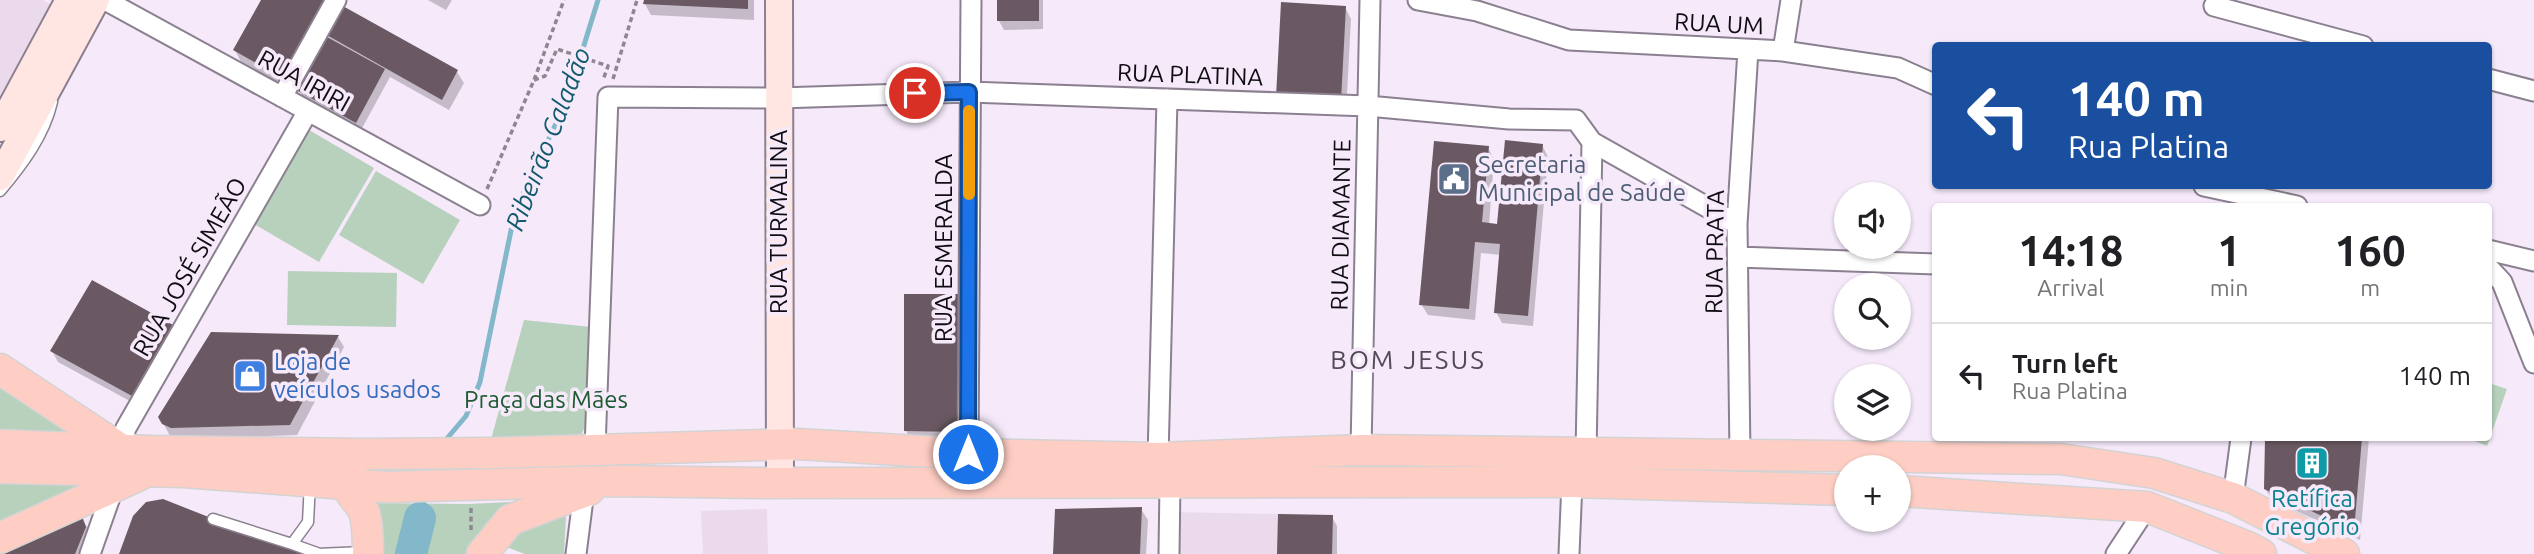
<!DOCTYPE html>
<html lang="en">
<head>
<meta charset="utf-8">
<style>
  :root { --surface:#fff; --page:#f2f2f2; --text:#202124; --muted:#757577; --line:#e0e0e0 }
  body { margin:0; font-family:Ubuntu,sans-serif; background:var(--page); color:var(--text); height:100vh; display:flex; flex-direction:column; font-size:26px; white-space:nowrap }
  * { box-sizing:border-box; margin:0 }
  p { font-size:23px; color:var(--muted) }
  .icon { flex:none; width:38px; height:38px; fill:none; stroke:currentColor; stroke-width:2; stroke-linecap:round; stroke-linejoin:round }
  .map { position:relative; flex:1; overflow:hidden }
  .panel { position:absolute; left:1932px; top:203px; width:560px; height:238px; display:flex; flex-direction:column; background:var(--surface); border-radius:7px; box-shadow:0 2px 5px #0004 }
  .panel>* { flex:none }
  .guide { position:absolute; left:1932px; top:42px; width:560px; height:147px; border-radius:7px; box-shadow:0 2px 5px #0004; background:#1a4fa0; color:#fff; overflow:hidden }
  .buttons { position:absolute; left:1834px; top:182px; display:grid; gap:14px }
  .buttons a { display:grid; place-items:center; width:77px; height:77px; border-radius:50%; background:var(--surface); box-shadow:0 2px 5px #0004; font-size:35px }
  .pin { position:absolute; display:grid; place-items:center; width:60px; height:60px; color:#fff; margin:-30px; border:4px solid #fff; border-radius:50%; box-shadow:0 2px 7px #0007 }
  .me { position:absolute; width:77px; margin:-38px; rotate:0deg; stroke-linejoin:round; filter:drop-shadow(0 0 5px #0008) }
  .turn { display:flex; align-items:center; gap:24px; height:147px; padding:0 21px; font-size:32px }
  .turn .icon { width:91px; height:91px; stroke-width:2.5 }
  .turn b { display:block; font-size:49px; line-height:60px }
  .eta { display:flex; justify-content:space-evenly; align-items:center; height:119px; text-align:center }
  .eta b { font-size:42px; font-weight:600; line-height:49px }
  ul { padding:0; list-style:none }
  li { display:flex; align-items:center; gap:21px; height:105px; padding:0 21px; border-top:2px solid var(--line) }
  li div { flex:1 }
  li b { display:block; font-size:26px }
  li em { font-style:normal }
  .map>svg:first-child { display:block }
</style>
</head>
<body>
<div class="map">
<svg width="2534" height="554" viewBox="0 0 2534 554">
  <rect width="100%" height="100%" fill="#f5e9fa"/>
  <!-- commercial -->
  <path fill="#eadaec" d="M0 0H43L58 9 0 108Z
    M767 509 768 554H703L701 511Z
    M1169 512 1333 515 1332 554H1168Z"/>
  <!-- green -->
  <path fill="#b7d1bd" d="M309 130 374 168 319 262 254 224Z
    M376 171 460 220 423 284 339 235Z
    M288 271 397 273 396 327 287 325Z
    M524 320 591 327 588 420 582 433 575 440 490 443Z
    M0 382 85 441H0Z
    M2489 383 2507 389 2487 446 2467 438H2488Z
    M0 476 109 482 0 532Z
    M548 500 475 554H375L361 503 469 504Z
    M554 510 566 517 564 554H525L496 543Z"/>
  <!-- shadow -->
  <path fill="#0003" d="M263 0 290 89 241 62 235 50Z
    M428 0H452L446 10Z
    M646 0H754V20L651 15 645 4Z
    M999 0H1043V29L1004 30 999 21Z
    M1345 7 1351 19 1346 112 1284 108Z
    M327 34 457 72 464 83 449 110 390 77 361 130 305 100 300 91 329 37Z
    M1542 145 1548 157 1533 326 1502 323 1496 312 1501 255 1481 253 1475 320 1428 315 1421 304 1488 148 1494 159 1489 225 1499 226Z
    M905 296 966 442H912L906 431Z
    M173 328 139 406 58 362 52 351Z
    M338 337 344 347 297 435 178 439 170 436 160 417Z
    M2266 438H2369L2360 540 2272 500 2265 488Z
    M1141 509 1148 520 1146 554H1055Z
    M1332 517 1337 526V554H1279Z
    M84 522 91 534 86 554H0Z"/>
  <g fill="none" stroke-linecap="round" stroke-linejoin="round">
    <!-- stream -->
    <path stroke="#82b8ca" stroke-width="5" d="M444 442 466 416 480 382 515 211 567 100 598 0
      M420 518 425 496"/>
    <!-- river -->
    <path stroke="#82b8ca" stroke-width="32" d="M411 554 420 518"/>
  </g>
  <!-- building -->
  <path fill="#6a5962" d="M261 0H328L284 79 233 50Z
    M644 0H748V9L643 4Z
    M997 0H1039V21H997Z
    M1281 2 1346 6 1341 101 1276 97Z
    M341 5 458 70 442 100 325 34Z
    M327 37 385 69 356 123 298 91Z
    M1505 140 1543 144 1528 316 1494 313 1500 244 1475 242 1469 309 1419 305 1434 141 1489 146 1482 222 1497 224Z
    M92 280 175 326 132 396 50 351Z
    M904 294H961V432L904 431Z
    M211 332 339 335 290 425 171 428 162 424 158 417Z
    M2265 438H2362L2354 531 2264 489Z
    M163 499 302 554H119L133 516 146 502Z
    M1142 507 1140 554H1053L1055 509Z
    M1278 514 1333 515 1332 554H1277Z
    M82 516 86 527 75 554H0V550Z"/>
  <g fill="none" stroke-linecap="round" stroke-linejoin="round">
    <defs>
      <path id="lane" d="M0 191C22 165 44 136 52 102
        M213 519 292 544 308 522 310 483
        M292 544 317 553
        M317 554 364 552"/>
      <path id="street" d="M105 0 480 205
        M1418 0 1477 11 1569 40 1783 51 1898 68 1936 85
        M2214 6 2363 46
        M1783 51 1791 0
        M2488 79 2534 91
        M282 97 336 0
        M2204 186 2297 206
        M2488 250 2534 261
        M1738 257 1936 264
        M2488 267 2502 282 2534 363
        M595 448 608 97 779 98 969 92 1368 106 1509 119 1576 120 1592 142 1737 224
        M1361 450 1370 0
        M1586 453 1592 142
        M968 454 971 0
        M1740 455 1737 224 1748 50
        M1158 458 1167 99
        M2233 498 2241 438
        M90 554 114 486 119 448 126 428 308 111
        M576 554 584 491 577 489
        M1169 554 1170 483
        M1569 554 1572 482
        M2116 554 2147 507"/>
      <path id="secondary" d="M779 0 780 482
        M0 128 69 0
        M0 177 96 0"/>
      <path id="primary" d="M0 369 119 448
        M0 445 152 451 364 454 489 453 798 444 968 454 1158 458 1361 450 2061 459 2154 473 2233 498 2344 554
        M0 468 183 472 386 487 615 481 762 483 1572 482 1846 490
        M351 471C340 493 361 499 365 515 368 527 368 542 368 554
        M1899 491 2147 507 2248 547 2261 554
        M0 538 140 475
        M482 554 510 520 589 490"/>
    </defs>
    <!-- lane casing -->
    <use href="#lane" stroke="#8b8090" stroke-width="13"/>
    <!-- street casing -->
    <use href="#street" stroke="#8b8090" stroke-width="23"/>
    <!-- secondary casing -->
    <use href="#secondary" stroke="#8b8090" stroke-width="30"/>
    <!-- primary casing -->
    <use href="#primary" stroke="#d4d3d4" stroke-width="33"/>
    <!-- path -->
    <path stroke="#8e8691" stroke-width="3.5" stroke-dasharray="5 3.5" stroke-linecap="butt" d="M613 79 637 0
      M534 80 545 76 557 49 608 66 603 80
      M487 189 534 80 564 0
      M471 508V532"/>
    <!-- lane -->
    <use href="#lane" stroke="#fff" stroke-width="10"/>
    <!-- street -->
    <use href="#street" stroke="#fff" stroke-width="19"/>
    <!-- secondary -->
    <use href="#secondary" stroke="#ffe6e2" stroke-width="26"/>
    <!-- primary -->
    <use href="#primary" stroke="#fecec4" stroke-width="30"/>
  </g>
  <g fill="none" stroke-linecap="round" stroke-linejoin="round">
    <defs>
      <path id="route" d="M915 93 969 92 968 454"/>
    </defs>
    <!-- route casing -->
    <use href="#route" stroke="#114b97" stroke-width="18"/>
    <!-- route -->
    <use href="#route" stroke="#1a73e8" stroke-width="12"/>
    <!-- slow -->
    <path stroke="#f59e0b" stroke-width="12" d="M969 194V111"/>
  </g>
  <!-- icons -->
  <defs>
    <symbol id="civic-square" viewBox="-11 -11 22 22"><rect x="-9" y="-9" width="18" height="18" rx="4" fill="#5c6f8a" stroke="#f5e9fa"/><path d="M-.6-6.5H3V-4.5H.6V-3L4-1V1h2V6H-6V1h2V-1L-.6-3ZM-1.2 2.5V6h2.4V2.5Z" fill="#fff"/></symbol>
    <symbol id="shop-square" viewBox="-11 -11 22 22"><rect x="-9" y="-9" width="18" height="18" rx="4" fill="#3f7fe0" stroke="#f5e9fa"/><path d="M-5-2.5h2.3a2.7 3.5 0 0 1 5.4 0H5L5.5 6h-11ZM-1.5-2.5h3a1.5 2.3 0 0 0-3 0Z" fill="#fff"/></symbol>
    <symbol id="building-square" viewBox="-11 -11 22 22"><rect x="-9" y="-9" width="18" height="18" rx="4" fill="#0f9aa8" stroke="#f5e9fa"/><path d="M-4-6H4V6H1V3H-1V6H-4ZM-2.5-4.3h1.7v1.8h-1.7ZM.8-4.3h1.7v1.8H.8ZM-2.5-1h1.7V.8h-1.7ZM.8-1h1.7V.8H.8Z" fill="#fff"/></symbol>
  </defs>
  <g fill-rule="evenodd">
    <use href="#civic-square" x="1435" y="160" width="38" height="38"/>
    <use href="#shop-square" x="231" y="357" width="38" height="38"/>
    <use href="#building-square" x="2293" y="444" width="38" height="38"/>
  </g>
  <g text-anchor="middle" stroke-width="7" stroke-linejoin="round" paint-order="stroke">
    <!-- street labels -->
    <g font-size="24" fill="#100d12" stroke="#f5e9fa">
      <text transform="translate(1719 24) rotate(3)" y="8">RUA UM</text>
      <text transform="translate(1190 75) rotate(2)" y="8">RUA PLATINA</text>
      <text transform="translate(304 81) rotate(29)" y="8">RUA IRIRI</text>
      <text transform="translate(779 222) rotate(-90)" y="8">RUA TURMALINA</text>
      <text transform="translate(1341 225) rotate(-89)" y="8">RUA DIAMANTE</text>
      <text transform="translate(944 248) rotate(-90)" y="8">RUA ESMERALDA</text>
      <text transform="translate(1715 252) rotate(-89)" y="8">RUA PRATA</text>
      <text transform="translate(190 267) rotate(-60)" y="8">RUA JOSÉ SIMEÃO</text>
    </g>
    <!-- service labels -->
    <g font-size="24" fill="#4e5e75" stroke="#f5e9fa" text-anchor="start">
      <text x="1478" y="173">Secretaria<tspan x="1478" dy="28">Municipal de Saúde</tspan></text>
    </g>
    <!-- shop labels -->
    <g font-size="24" fill="#366cbe" stroke="#f5e9fa" text-anchor="start">
      <text x="274" y="370">Loja de<tspan x="274" dy="28">veículos usados</tspan></text>
    </g>
    <!-- park labels -->
    <g font-size="24" fill="#1e5b33" stroke="#f5e9fa">
      <text x="546" y="408">Praça das Mães</text>
    </g>
    <!-- culture labels -->
    <g font-size="24" fill="#0d838f" stroke="#f5e9fa">
      <text x="2312" y="507">Retífica<tspan x="2312" dy="28">Gregório</tspan></text>
    </g>
    <!-- water labels -->
    <g font-size="26" font-style="italic" fill="#125a6d" stroke="#f5e9fa">
      <text transform="translate(548 139) rotate(-69)" y="9">Ribeirão Caladão</text>
    </g>
    <!-- neighbourhood labels -->
    <g font-size="26" letter-spacing="2" fill="#534a58" stroke="#f5e9fa">
      <text x="1408" y="369">BOM JESUS</text>
    </g>
  </g>
</svg>
<div class="buttons">
<a><svg class="icon" aria-label="sound" viewBox="0 0 24 24"><path d="M4 9h4l5-4v14l-5-4H4zM17 9q2 3 0 6"/></svg></a>
<a><svg class="icon" aria-label="search" viewBox="0 0 24 24"><circle cx="10" cy="10" r="6"/><path d="M15 15l6 6"/></svg></a>
<a><svg class="icon" aria-label="layers" viewBox="0 0 24 24"><path d="M12 4l9 5-9 5-9-5zM3 14l9 5 9-5"/></svg></a>
<a>+</a>
</div>
<div class="pin" style="left:915px;top:93px;background:#d93025"><svg class="icon" aria-label="arrive" viewBox="0 0 24 24"><path d="M6 21V4h12l-3 4 3 4H6"/></svg></div>
<svg class="me" style="left:968px;top:454px" viewBox="-20 -20 40 40"><circle r="17" fill="#1a73e8" stroke="#fff" stroke-width="3"/><path d="M0-11L8 9 0 5-8 9z" fill="#fff"/></svg>
<div class="guide">
<div class="turn"><svg class="icon" aria-label="left" viewBox="0 0 24 24"><path d="M17 20v-9H6M10 6l-5 5 5 5"/></svg><div><b>140 m</b>Rua Platina</div></div>
</div>
<section class="panel">
<div class="eta">
<div><b>14:18</b><p>Arrival</p></div>
<div><b>1</b><p>min</p></div>
<div><b>160</b><p>m</p></div>
</div>
<ul>
<li><svg class="icon" aria-label="left" viewBox="0 0 24 24"><path d="M17 20v-9H6M10 6l-5 5 5 5"/></svg><div><b>Turn left</b><p>Rua Platina</p></div><em>140 m</em></li>
</ul>
</section>
</div>
</body>
</html>
